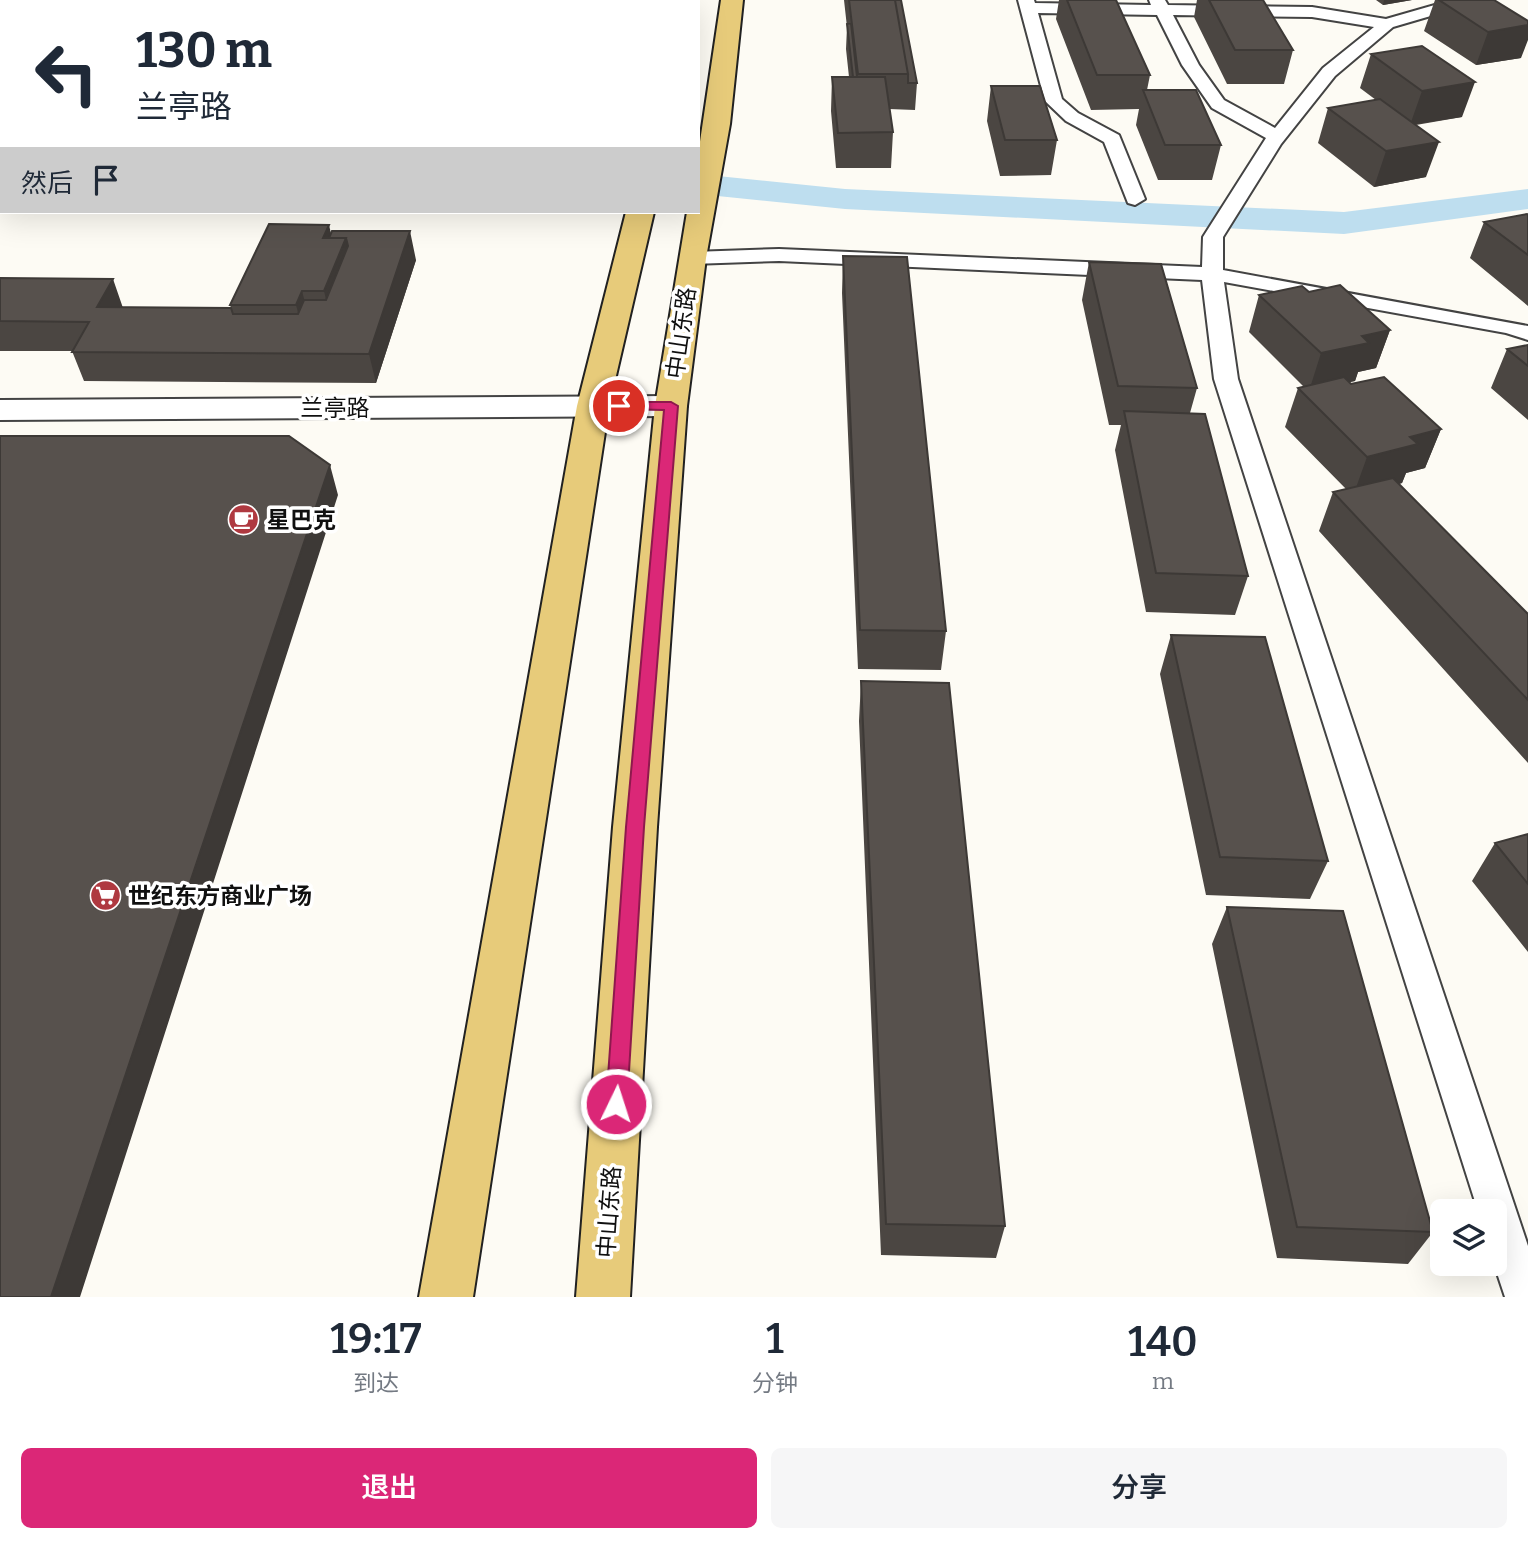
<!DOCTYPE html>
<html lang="zh">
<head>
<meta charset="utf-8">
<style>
  :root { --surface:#fff; --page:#f6f6f7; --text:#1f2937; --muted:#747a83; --accent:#db2777 }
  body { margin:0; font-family:Bitter,"Noto Sans SC",serif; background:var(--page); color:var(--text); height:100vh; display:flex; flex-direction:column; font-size:26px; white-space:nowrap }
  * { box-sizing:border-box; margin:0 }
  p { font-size:23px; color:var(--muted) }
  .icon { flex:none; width:38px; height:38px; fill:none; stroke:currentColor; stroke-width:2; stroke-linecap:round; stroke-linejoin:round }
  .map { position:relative; height:1297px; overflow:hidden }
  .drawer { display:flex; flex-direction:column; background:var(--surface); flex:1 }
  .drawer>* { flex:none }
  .banner { position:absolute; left:0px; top:0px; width:700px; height:214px; box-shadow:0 7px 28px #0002; background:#fff; color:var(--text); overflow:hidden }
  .controls { position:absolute; left:1430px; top:1199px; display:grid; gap:14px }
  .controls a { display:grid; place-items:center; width:77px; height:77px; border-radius:10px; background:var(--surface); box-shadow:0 7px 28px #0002; font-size:35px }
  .pin { position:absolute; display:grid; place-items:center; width:60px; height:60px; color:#fff; margin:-30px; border:4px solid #fff; border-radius:50%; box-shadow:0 2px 7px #0007 }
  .me { position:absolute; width:77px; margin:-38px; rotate:4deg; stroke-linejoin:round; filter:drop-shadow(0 0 5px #0008) }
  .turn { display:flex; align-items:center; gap:24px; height:147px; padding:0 21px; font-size:32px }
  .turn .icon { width:91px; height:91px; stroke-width:2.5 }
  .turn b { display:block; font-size:49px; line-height:60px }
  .then { display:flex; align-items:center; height:66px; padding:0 21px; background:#0003; gap:14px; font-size:26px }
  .eta { display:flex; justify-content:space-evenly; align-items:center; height:119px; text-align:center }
  .eta b { font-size:42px; font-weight:600; line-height:49px }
  .button { display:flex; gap:14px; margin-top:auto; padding:14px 21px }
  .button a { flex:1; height:80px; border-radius:10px; background:var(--accent); color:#fff; font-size:28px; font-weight:600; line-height:80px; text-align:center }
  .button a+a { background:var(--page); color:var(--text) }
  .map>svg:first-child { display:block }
</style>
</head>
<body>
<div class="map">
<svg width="1528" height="1297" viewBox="0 0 1528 1297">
  <rect width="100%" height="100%" fill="#fdfbf4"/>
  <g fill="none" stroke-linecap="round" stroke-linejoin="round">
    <!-- canal -->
    <path fill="#bedeef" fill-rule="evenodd" d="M0 102H2V122H0Z
      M698 174 845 189 1344 212 1528 189V209L1344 234 845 209 698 194Z"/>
    <defs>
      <path id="service" d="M1018 0H1034L1035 3 1151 5 1149 0H1165L1168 5 1312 7 1386 19 1452 0H1477L1475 3 1393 27 1335 76 1281 144 1223 237V270L1528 326V340L1506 333 1224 282 1238 379 1528 1246V1297H1505L1494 1264V1211H1478L1214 379 1202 280 779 261 692 264 685 262 682 258 685 254 692 252 779 249 1202 267 1203 237 1266 138 1212 108 1182 65 1157 15 1038 13 1062 99 1078 113 1119 135 1145 199 1135 205 1128 203 1104 142 1066 121 1045 101ZM1173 15 1312 17 1374 27 1323 68 1275 128 1224 100 1199 65Z"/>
      <path id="tertiary" d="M671 396 682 399 687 406 682 413 671 416 0 420V400Z"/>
      <path id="primary" d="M664 0H686V2H664Z
        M721 0H743L730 124 706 258 687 406 657 827 630 1297H576L613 827 655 406 687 212H698V155Z
        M626 212H654L609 406 473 1297H419L577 406Z"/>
    </defs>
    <!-- service casing -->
    <use href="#service" stroke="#434343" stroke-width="4"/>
    <!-- tertiary casing -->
    <use href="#tertiary" stroke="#434343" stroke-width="4"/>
    <!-- primary casing -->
    <use href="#primary" stroke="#212121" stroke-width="4"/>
    <!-- service -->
    <use href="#service" fill="#fff" fill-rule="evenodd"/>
    <!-- tertiary -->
    <use href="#tertiary" fill="#fff" fill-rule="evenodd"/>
    <!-- primary -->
    <use href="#primary" fill="#e7cb7a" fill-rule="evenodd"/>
  </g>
  <!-- wall -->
  <path fill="#4b4642" d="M844 0H901L917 83 915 110 889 109 893 132 891 168H836L831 111 832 77H849L846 49 847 27Z
    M1059 0H1116L1150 75 1147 90 1221 145 1212 180H1158L1136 125 1139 109 1091 110 1056 19Z
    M1197 0H1263L1293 50 1284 84H1227L1194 17Z
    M1376 0H1412L1383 5Z
    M1435 0H1494L1521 58 1476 65 1424 31Z
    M2 32V71L0 70V33Z
    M1371 54 1462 117 1416 125 1426 177 1374 187 1318 143 1328 108 1376 100 1360 88Z
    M991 86 1057 140 1051 175 1000 176 987 121Z
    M1528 215V306L1470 258 1484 222Z
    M331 233 416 260 376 383 84 381 72 351H0V278L123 307 231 308 230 305Z
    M843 256 946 631 941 670 858 669 842 293Z
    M1089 262 1197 388 1190 413 1248 576 1235 615 1146 612 1115 450 1121 425H1109L1082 300Z
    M1309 292 1390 330 1376 368 1358 372 1355 381 1349 382 1351 384 1441 429 1425 468 1406 473 1402 483 1399 484 1528 614V763L1319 531 1333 492 1346 489 1285 427 1298 388 1304 387 1249 332 1259 295Z
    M1528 345V420L1491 388 1507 349Z
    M1171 635 1328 861 1310 899 1206 895 1160 674Z
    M861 681 1005 1226 996 1258 881 1255 859 721Z
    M1528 834V952L1472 881 1495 843Z
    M1227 907 1433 1232 1408 1264 1277 1258 1212 944Z"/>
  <!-- shaded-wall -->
  <path fill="#3d3936" d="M348 0H363L362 2H346Z
    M512 0H522L521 2H511Z
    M1384 0H1412L1383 5Z
    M1528 25V40L1521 58 1476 65 1488 32Z
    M1475 82 1462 117 1410 125 1422 91Z
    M1439 142 1426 177 1374 187 1386 151Z
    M329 225 334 246 323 238Z
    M410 231 416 260 376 383 369 354Z
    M346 238 354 275 333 329 324 291Z
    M113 279 123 308 97 307Z
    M302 291 312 329 306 343 296 305Z
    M1390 330 1376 368 1358 372 1355 381 1309 391 1321 353 1362 336Z
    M1441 429 1425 468 1406 473 1402 483 1353 496 1367 457 1410 437Z
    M330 465 338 495 80 1297H51Z"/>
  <!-- building -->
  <path fill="#57514d" stroke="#3d3936" stroke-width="2" d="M301 0H348L346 2H300Z
    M472 0H512L511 2H472Z
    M849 0H895L908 74H858Z
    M895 0H901L917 83H908V74Z
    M1067 0H1116L1150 75H1097Z
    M1209 0H1263L1293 50H1235Z
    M1439 0H1494L1528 21V25L1488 32Z
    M851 23 857 77H853L847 24Z
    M2 32V50H0V33Z
    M1422 46 1475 82 1422 91 1371 54Z
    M832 77H885L893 132 838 133Z
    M991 86H1040L1057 140H1005Z
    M1143 90H1196L1221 145H1165Z
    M1380 99 1439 142 1386 151 1328 108Z
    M1527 214 1528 215V255L1484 222Z
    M269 224 329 225 323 238H346L324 291H302L296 305H230Z
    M332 231H410L369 354 72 352 89 322 0 321V278L113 279 97 307 231 308 233 314H298L304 300H326L348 246 346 238H329Z
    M843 256 907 257 946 631 860 630Z
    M1089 262 1161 264 1197 388 1118 386Z
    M1340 285 1390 330 1362 336 1369 343 1321 353 1259 295 1302 286 1309 292Z
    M1528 345V366L1507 349Z
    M1344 377 1351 384 1384 377 1441 429 1410 437 1418 444 1367 457 1298 388Z
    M1124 411 1205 414 1248 576 1156 573Z
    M0 436H289L330 465 51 1297H0Z
    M1393 478 1528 614V700L1333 492Z
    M1171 635 1265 637 1328 861 1220 857Z
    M861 681 949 683 1005 1226 886 1224Z
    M1528 834V884L1495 843Z
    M1227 907 1343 911 1433 1232 1297 1227Z"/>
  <!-- route -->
  <path fill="#db2777" stroke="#8e194d" stroke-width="2" d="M619 402H671L678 406 644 827 627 1104 624 1110 616 1113 609 1110 606 1104 626 827 664 410 614 409 612 406Z"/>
  <!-- icons -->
  <defs>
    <symbol id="cafe-disc" viewBox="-11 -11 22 22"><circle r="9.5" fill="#af3940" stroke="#fff"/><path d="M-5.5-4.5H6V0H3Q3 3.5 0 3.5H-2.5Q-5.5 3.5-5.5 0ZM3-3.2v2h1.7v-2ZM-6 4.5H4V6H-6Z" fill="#fff"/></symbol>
    <symbol id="supermarket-disc" viewBox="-11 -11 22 22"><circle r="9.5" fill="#af3940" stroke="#fff"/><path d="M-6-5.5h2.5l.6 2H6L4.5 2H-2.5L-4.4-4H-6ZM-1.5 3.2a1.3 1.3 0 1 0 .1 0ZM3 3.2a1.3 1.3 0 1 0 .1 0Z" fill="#fff"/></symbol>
  </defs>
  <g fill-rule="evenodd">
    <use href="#cafe-disc" x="226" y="502" width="35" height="35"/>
    <use href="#supermarket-disc" x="88" y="878" width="35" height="35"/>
  </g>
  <g text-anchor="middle" stroke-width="7" stroke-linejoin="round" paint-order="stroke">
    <!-- street labels -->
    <g font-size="23" fill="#101010" stroke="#fff">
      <text transform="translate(681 333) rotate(-82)" y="8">中山东路</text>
      <text x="335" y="416">兰亭路</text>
      <text transform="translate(609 1212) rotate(-86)" y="8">中山东路</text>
    </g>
    <!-- poi labels -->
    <g font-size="23" font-weight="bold" fill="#101010" stroke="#fff" text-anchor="start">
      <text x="267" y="528">星巴克</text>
      <text x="128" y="904">世纪东方商业广场</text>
    </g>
  </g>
</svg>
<div class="controls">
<a><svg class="icon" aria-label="layers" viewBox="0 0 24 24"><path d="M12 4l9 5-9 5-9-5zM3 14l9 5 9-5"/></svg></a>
</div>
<div class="pin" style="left:619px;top:406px;background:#d93025"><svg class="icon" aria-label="arrive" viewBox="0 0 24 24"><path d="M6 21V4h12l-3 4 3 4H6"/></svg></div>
<svg class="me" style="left:616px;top:1104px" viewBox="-20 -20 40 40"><circle r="17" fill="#db2777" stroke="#fff" stroke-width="3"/><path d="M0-11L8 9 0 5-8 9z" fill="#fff"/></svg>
<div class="banner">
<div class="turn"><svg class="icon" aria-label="left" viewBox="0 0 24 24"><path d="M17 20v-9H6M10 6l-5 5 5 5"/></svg><div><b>130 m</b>兰亭路</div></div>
<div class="then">然后<svg class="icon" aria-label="arrive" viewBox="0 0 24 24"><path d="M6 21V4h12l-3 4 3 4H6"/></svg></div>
</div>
</div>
<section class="drawer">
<div class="eta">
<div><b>19:17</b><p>到达</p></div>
<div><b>1</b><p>分钟</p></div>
<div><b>140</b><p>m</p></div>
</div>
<div class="button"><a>退出</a><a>分享</a></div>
</section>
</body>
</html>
